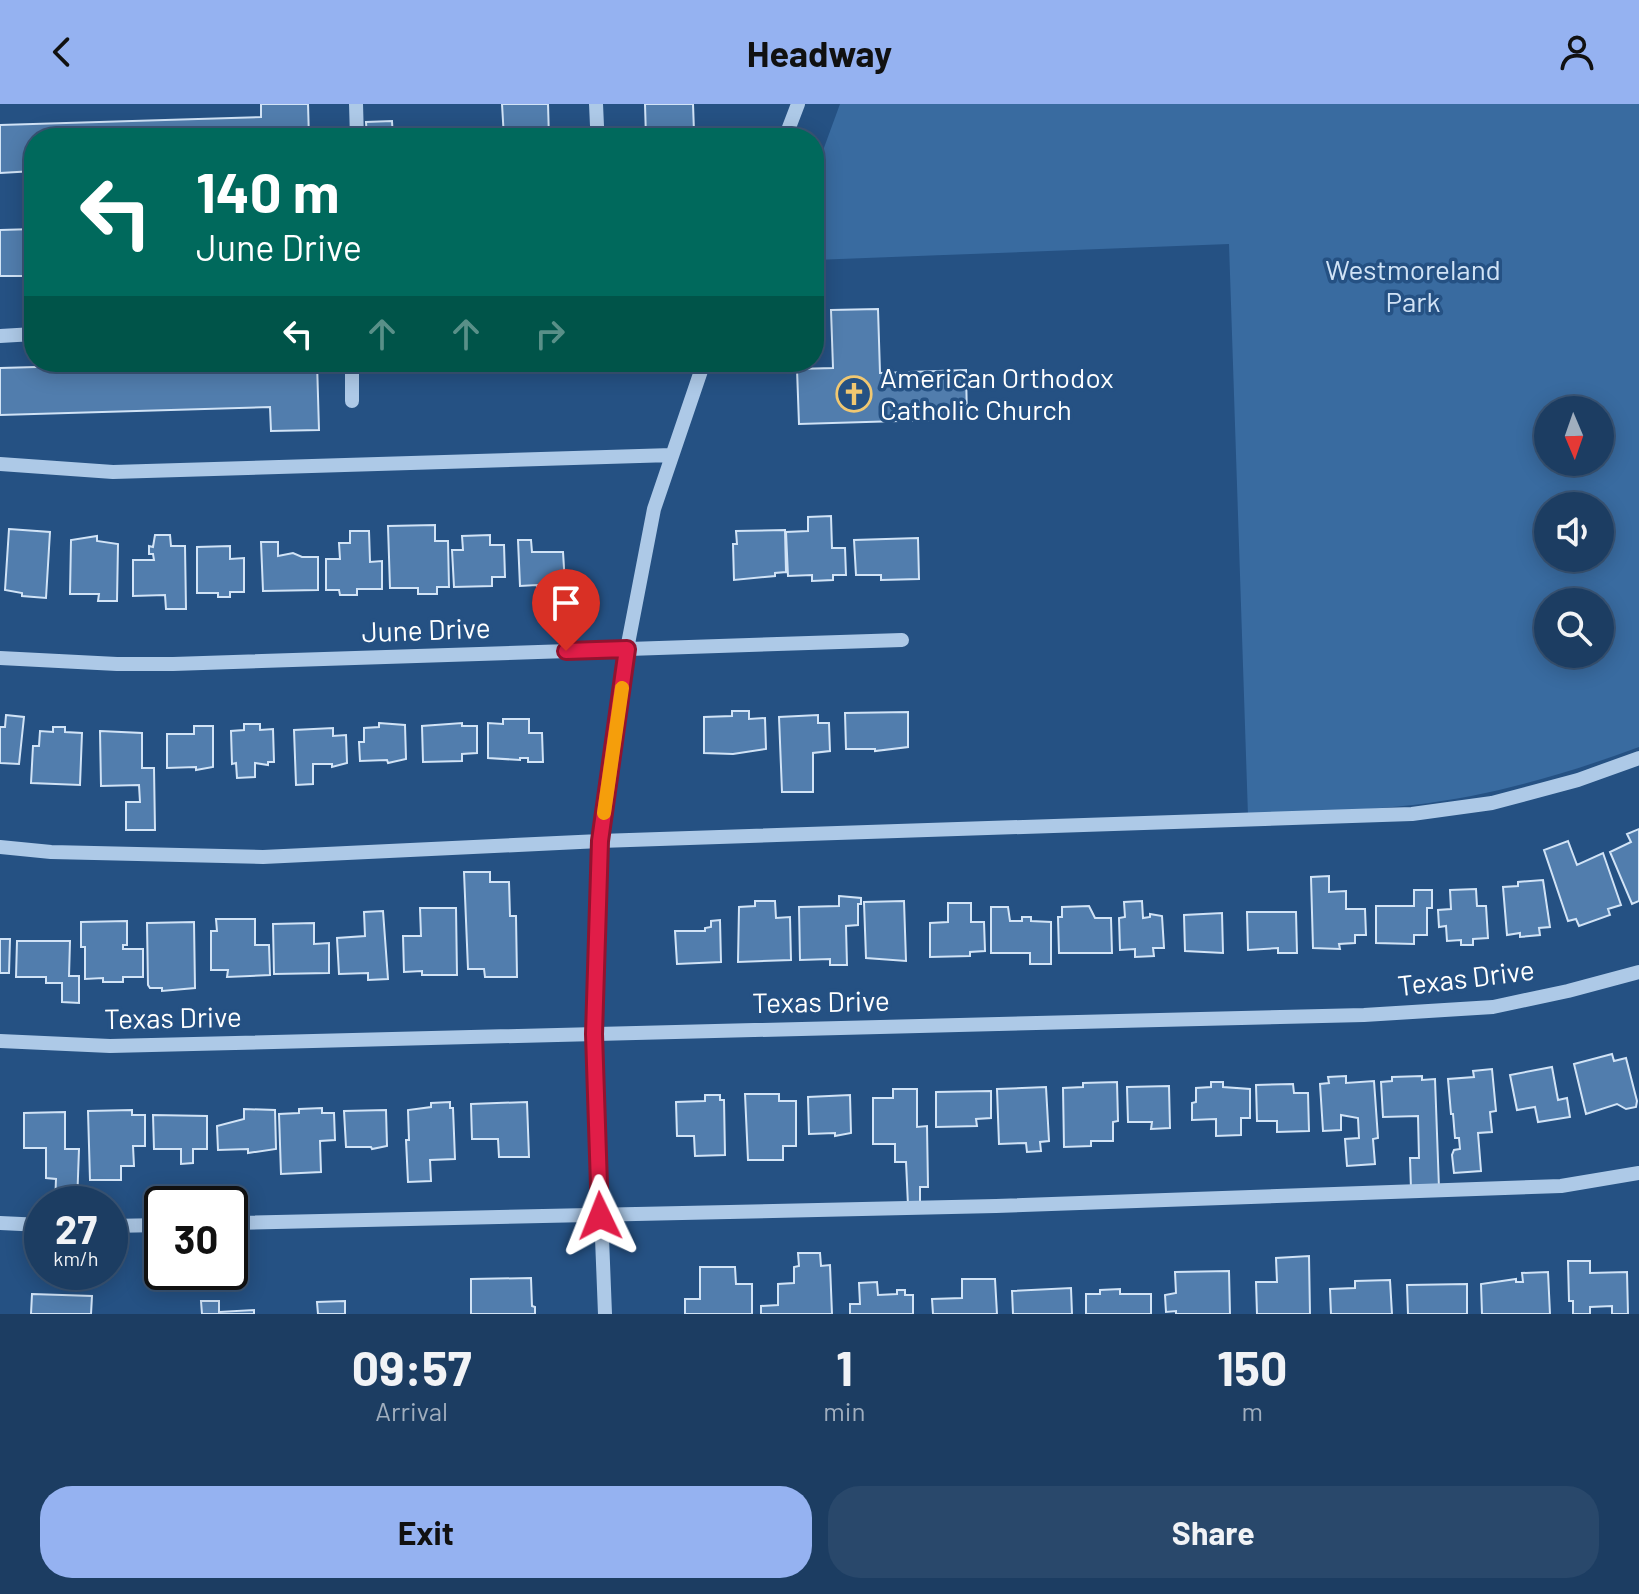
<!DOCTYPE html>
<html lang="en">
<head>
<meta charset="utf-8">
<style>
  :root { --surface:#1c3d62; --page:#29486b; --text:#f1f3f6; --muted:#a0aebe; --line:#3a5677; --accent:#95b2f1 }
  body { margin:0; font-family:Barlow,sans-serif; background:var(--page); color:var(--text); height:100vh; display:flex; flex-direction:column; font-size:30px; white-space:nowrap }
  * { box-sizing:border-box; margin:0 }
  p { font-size:26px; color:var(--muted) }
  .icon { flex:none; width:44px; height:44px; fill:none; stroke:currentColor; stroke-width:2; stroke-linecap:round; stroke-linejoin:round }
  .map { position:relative; height:1210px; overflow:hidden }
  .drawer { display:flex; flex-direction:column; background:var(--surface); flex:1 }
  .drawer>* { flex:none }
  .hud { position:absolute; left:24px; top:24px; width:800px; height:244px; border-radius:32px; box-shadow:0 4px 20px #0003,0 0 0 2px var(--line); background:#00695c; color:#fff; overflow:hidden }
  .needle { width:52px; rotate:178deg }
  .buttons { position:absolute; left:1534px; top:292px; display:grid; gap:16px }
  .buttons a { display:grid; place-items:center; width:80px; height:80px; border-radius:50%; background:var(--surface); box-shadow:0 4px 20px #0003,0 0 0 2px var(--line); font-size:40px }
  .speed { position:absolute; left:24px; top:1082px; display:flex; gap:16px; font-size:40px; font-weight:700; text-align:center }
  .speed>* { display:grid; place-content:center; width:104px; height:104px; border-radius:50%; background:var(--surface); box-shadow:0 4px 20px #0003,0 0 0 2px var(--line); line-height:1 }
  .speed small { font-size:20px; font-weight:400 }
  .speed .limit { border:4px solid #111; border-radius:12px; background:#fff; color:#111 }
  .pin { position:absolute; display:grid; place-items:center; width:68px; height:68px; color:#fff; margin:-82px -34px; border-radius:50% 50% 50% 0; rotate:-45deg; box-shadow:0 0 8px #0007 }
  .pin .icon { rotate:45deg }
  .me { position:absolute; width:88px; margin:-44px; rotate:358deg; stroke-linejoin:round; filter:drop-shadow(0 0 6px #0008) }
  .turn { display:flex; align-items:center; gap:28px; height:168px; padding:0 40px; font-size:36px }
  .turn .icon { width:104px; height:104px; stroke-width:2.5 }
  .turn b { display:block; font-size:56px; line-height:68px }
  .lanes { display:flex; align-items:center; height:76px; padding:0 40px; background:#0003; justify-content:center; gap:40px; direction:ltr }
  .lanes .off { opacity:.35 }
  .eta { display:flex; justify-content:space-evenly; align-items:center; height:136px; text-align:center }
  .eta b { font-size:48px; font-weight:700; line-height:56px }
  .button { display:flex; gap:16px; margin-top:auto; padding:16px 40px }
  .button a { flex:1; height:92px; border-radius:32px; background:var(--accent); color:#111; font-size:32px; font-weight:700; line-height:92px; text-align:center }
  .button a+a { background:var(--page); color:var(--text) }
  header { display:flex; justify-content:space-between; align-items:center; height:104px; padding:0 40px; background:var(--accent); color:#111; font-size:36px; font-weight:700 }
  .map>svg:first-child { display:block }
</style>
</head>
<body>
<header><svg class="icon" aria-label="back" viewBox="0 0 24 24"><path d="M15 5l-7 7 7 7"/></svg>Headway<svg class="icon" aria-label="person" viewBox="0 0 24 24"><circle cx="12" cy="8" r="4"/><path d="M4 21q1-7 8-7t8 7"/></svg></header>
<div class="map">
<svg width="1639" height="1210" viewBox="0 0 1639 1210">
  <rect width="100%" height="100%" fill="#255183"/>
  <!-- green -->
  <path fill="#396ba0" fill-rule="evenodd" d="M840 0H1639V643C1566 670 1491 692 1413 701 1359 707 1303 708 1248 712L1229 140 814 156V71ZM1548 306H1600V358H1548ZM1548 402H1600V454H1548ZM1548 498H1600V550H1548Z"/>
  <!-- building -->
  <path fill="#517dad" stroke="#d1e3f6" stroke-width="2" d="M261 0H308L309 34H34V67L0 69V21L261 13Z
    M502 0H548L549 34H504Z
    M645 0H693L694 28 679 30V34H646Z
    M392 17 393 34H367L366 18Z
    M34 125V172H0V126Z
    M878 205 880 269 966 266 967 315 799 320 797 265 833 264 831 206Z
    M215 258H317L319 326 271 327 270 303 0 311V264Z
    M831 412 832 444H845L846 471H833V476L812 477V471L788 472 786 428 808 427V413Z
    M435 421V437H448L449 483H437V490H418V484H390L388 422Z
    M9 425 50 428 46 494 22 492V489L5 486Z
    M785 426 786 468 775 469V472L734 476 733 440H737L736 427Z
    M350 427H369L370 458 382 457V485H357V491H340L339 486H326V455H340L339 439H350Z
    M155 431H170L171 442H185L186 505H166L165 491 133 492V456H154L153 450H149V442L153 443Z
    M490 431V441H504L505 473H492V482L454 483 452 446H463L462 432Z
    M97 432V437L118 440 117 497H98L99 490H70L71 436Z
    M918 434 919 475 881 476V471H856L854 436Z
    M518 436H531L532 448H563L565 480H549V485L537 486V481L520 482Z
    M261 438H278V452L293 449 302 453H318V486L263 487Z
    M230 442V455L244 454V488H230V493H218V489H197V443Z
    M732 607H749V615L765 614 766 645 733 650 704 649V613L732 612Z
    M908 608V643L875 647V645H846L845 609Z
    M6 611 24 613 19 660 0 659V623H5Z
    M818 611V619H829L830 647 813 649V688H782L779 613Z
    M503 615H529V629H542L543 658H528V654H520V656L488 654V619L503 620Z
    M379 619 405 621 406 655 388 659 387 656 360 657 359 638H364V624L379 623Z
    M462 619V622H477V649L462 650V657L423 658 422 622Z
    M244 620H260V626L273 625 274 658H268V661L255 659V673L237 674 236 659 232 660 231 627 244 626Z
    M194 622H213V663L196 666V663L167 664V630H194Z
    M53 623H65V628L82 629 80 681 31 679 33 642H39L40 627 53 628Z
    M333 624V632L346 631 347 659 332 663V660H313V680L296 681 294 626Z
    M100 627 142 629V664H154L155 726H126V698H140L139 681 101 682Z
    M1639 725V797L1632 800 1610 748 1631 738 1627 730Z
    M1568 737 1577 761 1603 749 1621 801 1608 805 1610 811 1579 822 1576 815 1568 817 1544 746Z
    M464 768H490V778H509L510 812H516L517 873H485L484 865H468Z
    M1329 772V788L1346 787V805H1365L1366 831H1355V839L1339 840 1340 845 1313 844 1311 773Z
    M1543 776 1550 823 1539 824 1540 831 1520 833V829L1507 831 1503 783 1518 782V778Z
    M1476 785 1477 802H1486L1488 834 1473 835V841H1461V836L1447 837 1446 822 1439 823 1438 806 1451 805 1450 786Z
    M1414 786H1432V804H1427V831H1414V840L1376 839V802H1414Z
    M839 792 861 794V800H858V821L846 822 847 861H830V855L800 856 799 803 839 802Z
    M755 797H775L776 814 790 813 791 856 738 858 739 803 755 802Z
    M904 797 906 857 866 854 864 798Z
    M1142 797 1143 814 1150 813V810L1162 812 1164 844H1153L1154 852 1135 853V845L1120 846 1119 814 1125 813 1124 798Z
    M948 799H971V818H984L985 847 970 848V852L930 853V819L948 818Z
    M1089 802 1095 814H1111L1112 849H1059L1058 813H1062V803Z
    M991 803H1008L1010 817H1022V813H1031V817L1051 818V860H1030V849H991Z
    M420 804H456L457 871H422V867L404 868 403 832H421Z
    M383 807 388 875 368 876V869L339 870 337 834 365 832 364 808Z
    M1247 808H1296L1297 849H1278V844L1248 846Z
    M1222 809 1223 849 1185 847 1184 811Z
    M216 815H255V841H269L270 871 227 873 228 866H211V827H217Z
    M720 816 721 858 677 860 675 827H705V824L711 823V817Z
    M127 817V841H123V845H143V873H123V878H103V874L85 875V843H81V818Z
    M194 818 195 884 162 887V884H150L148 881 147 819Z
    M314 819V840L329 839V869L274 870 273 820Z
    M0 835H10L9 869H0Z
    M17 837H70L69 872H79V899L62 898V879H46V873H16Z
    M1612 950 1614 957 1626 954 1637 997 1636 1003 1626 1005 1617 1000 1586 1010 1574 960Z
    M1552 963 1558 996 1567 994 1570 1013 1538 1018 1535 1003 1517 1006 1510 971Z
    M1492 965 1496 1007 1490 1008 1492 1028 1478 1029 1481 1067 1454 1069 1452 1051 1454 1046 1460 1045 1459 1034H1455L1453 1010H1451L1448 975 1474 973 1473 967Z
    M1346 972V979L1374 977 1378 1034 1373 1035 1375 1060 1347 1062 1345 1035 1359 1034 1358 1014 1341 1011V1026L1323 1027 1320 980 1329 979 1328 973Z
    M1422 972V976L1435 975 1439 1084 1411 1085 1410 1054H1419L1418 1012 1383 1013 1381 978 1392 977V973Z
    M1117 978 1118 1017 1113 1018V1037H1091V1042L1064 1043 1063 984 1083 983V979Z
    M1211 978H1223V983L1250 985V1014H1241V1031L1216 1032V1015L1192 1016V999L1196 998V984L1211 983Z
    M1293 980 1294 989H1308L1309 1027 1277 1028V1017H1257L1256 981Z
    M1169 982 1170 1024 1151 1025 1152 1018H1128L1127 983Z
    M1046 983 1049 1037 1040 1038 1041 1047 1027 1048 1026 1039 999 1040 997 985Z
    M893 985H917V1023L927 1022 928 1083H920V1101H908L906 1058H895V1040H873V994H893Z
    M991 987V1014L976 1015 977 1022 936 1023V988Z
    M745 990H779V997H796V1042H783V1056H748Z
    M705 991H720V996H724L725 1051 695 1052 694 1032H677L676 998 705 997Z
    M850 991 851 1029 835 1032V1029L809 1030 808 993Z
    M450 998V1004H453L455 1055 430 1056 431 1077 408 1078 406 1036H409L408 1006 431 1003V999Z
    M527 998 529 1053H499L498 1035H472L471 1000Z
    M322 1004V1009H334L335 1036 320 1037 321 1068 281 1070 279 1010 299 1009V1005Z
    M244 1005 275 1006 276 1045 248 1049V1045L218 1046 217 1022 244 1015Z
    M132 1006V1011H145V1042H133L134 1062H121V1076H90L88 1007Z
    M386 1006 387 1042 372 1045 371 1043H346L344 1007Z
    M65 1008V1045H79L77 1100H55L56 1075 46 1074V1044H24V1009Z
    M153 1011 207 1012V1045H193V1059L181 1060V1045H154Z
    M798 1149H820L821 1162 830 1161 832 1210H761V1202L778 1201V1180L794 1179V1163L799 1162Z
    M1309 1152 1310 1210H1257L1256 1178H1277L1276 1154Z
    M1568 1157H1590V1169L1627 1168 1628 1210H1612V1202L1590 1203V1210H1573V1197H1569Z
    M700 1163H735L736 1180H752V1210H685V1195H700Z
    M1229 1167 1230 1210H1176V1207L1166 1208 1165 1191 1176 1189 1175 1168Z
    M1548 1168 1550 1210H1482L1481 1180 1516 1175V1178H1523L1522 1169Z
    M531 1174 532 1202 535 1203V1210H471V1175Z
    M962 1175H995L997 1210H933L932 1195 962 1194Z
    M1390 1176 1392 1210H1331L1330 1185 1355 1184V1177Z
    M877 1178 878 1191 897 1190V1186H905V1191H913V1210H850V1200H860L859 1179Z
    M1467 1180V1210H1408L1407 1181Z
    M1071 1184 1072 1210H1013L1012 1187Z
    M1120 1185V1190H1151V1210H1086V1190H1100V1186Z
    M32 1190 92 1192 91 1210H31Z
    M201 1197H219V1208L254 1206V1210H202Z
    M345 1197V1210H318L317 1198Z"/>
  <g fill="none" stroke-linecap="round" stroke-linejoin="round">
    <!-- minor -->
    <path stroke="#adc9e7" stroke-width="14" d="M356 0 357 34
      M596 0 597 22
      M785 34 798 0
      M0 232 34 230
      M352 258V297
      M0 360 113 368 672 351
      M0 554 117 560H173L902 536
      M0 743 51 748 263 753 600 737 1412 710 1492 699 1578 676 1639 654
      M0 937 110 942 1364 911 1493 903 1568 887 1639 868
      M0 1119 42 1121
      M230 1119 996 1102 1561 1082 1639 1069
      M110 1122 162 1121
      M605 1210 594 930 600 737 627 545 654 405 704 258"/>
  </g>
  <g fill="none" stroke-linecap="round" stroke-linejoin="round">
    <defs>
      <path id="route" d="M566 547 627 545 600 737 594 930 600 1112"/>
    </defs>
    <!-- route casing -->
    <use href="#route" stroke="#92132f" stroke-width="20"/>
    <!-- route -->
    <use href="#route" stroke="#e11d48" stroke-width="14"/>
    <!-- slow -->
    <path stroke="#f59e0b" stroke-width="14" d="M604 709 622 584"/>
  </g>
  <!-- icons -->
  <defs>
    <symbol id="church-ring" viewBox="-11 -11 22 22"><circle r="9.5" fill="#255183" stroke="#f1c871" stroke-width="1.5"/><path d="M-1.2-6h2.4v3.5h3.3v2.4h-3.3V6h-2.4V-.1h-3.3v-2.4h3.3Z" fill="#f1c871"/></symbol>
  </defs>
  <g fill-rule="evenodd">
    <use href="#church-ring" x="834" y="270" width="40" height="40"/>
  </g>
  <g text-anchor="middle" stroke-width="7" stroke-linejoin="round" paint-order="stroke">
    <!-- park labels -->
    <g font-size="28" fill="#d1e3f6" stroke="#255183">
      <text x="1413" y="176">Westmoreland<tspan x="1413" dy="32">Park</tspan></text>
    </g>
    <!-- poi labels -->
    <g font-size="28" fill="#fff" stroke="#255183" text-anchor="start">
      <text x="880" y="284">American Orthodox<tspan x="880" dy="32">Catholic Church</tspan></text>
    </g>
    <!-- street labels -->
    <g font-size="28" fill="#fff" stroke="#255183">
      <text transform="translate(426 526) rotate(-2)" y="10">June Drive</text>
      <text transform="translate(1466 874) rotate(-7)" y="10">Texas Drive</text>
      <text transform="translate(821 898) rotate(-1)" y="10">Texas Drive</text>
      <text transform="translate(173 914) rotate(-1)" y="10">Texas Drive</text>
    </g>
  </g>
</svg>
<div class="buttons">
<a><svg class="needle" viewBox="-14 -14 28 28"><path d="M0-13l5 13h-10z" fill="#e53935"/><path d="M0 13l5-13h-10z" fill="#a0aebe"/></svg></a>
<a><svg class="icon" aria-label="sound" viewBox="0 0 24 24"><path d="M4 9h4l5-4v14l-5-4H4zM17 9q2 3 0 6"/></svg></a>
<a><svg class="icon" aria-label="search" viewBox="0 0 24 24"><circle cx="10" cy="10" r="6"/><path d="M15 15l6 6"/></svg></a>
</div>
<div class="speed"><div>27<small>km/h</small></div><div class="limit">30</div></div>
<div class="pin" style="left:566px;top:547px;background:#d93025"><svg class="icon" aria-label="arrive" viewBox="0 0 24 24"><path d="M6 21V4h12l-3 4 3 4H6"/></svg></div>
<svg class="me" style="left:600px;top:1112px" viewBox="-20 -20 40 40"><path d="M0-17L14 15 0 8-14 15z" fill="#e11d48" stroke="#fff" stroke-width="4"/></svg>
<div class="hud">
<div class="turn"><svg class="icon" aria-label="left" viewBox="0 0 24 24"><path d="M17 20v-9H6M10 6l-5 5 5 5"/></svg><div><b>140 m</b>June Drive</div></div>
<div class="lanes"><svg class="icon" aria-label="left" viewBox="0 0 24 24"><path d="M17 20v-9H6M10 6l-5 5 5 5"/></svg><svg class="icon off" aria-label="ahead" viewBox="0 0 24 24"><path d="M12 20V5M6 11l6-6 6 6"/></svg><svg class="icon off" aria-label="ahead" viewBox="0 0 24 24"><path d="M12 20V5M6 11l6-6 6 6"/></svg><svg class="icon off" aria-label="right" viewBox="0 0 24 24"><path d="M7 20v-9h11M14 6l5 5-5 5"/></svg></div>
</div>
</div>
<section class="drawer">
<div class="eta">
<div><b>09:57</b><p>Arrival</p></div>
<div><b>1</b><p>min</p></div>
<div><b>150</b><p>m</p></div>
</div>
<div class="button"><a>Exit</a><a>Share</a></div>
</section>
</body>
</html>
